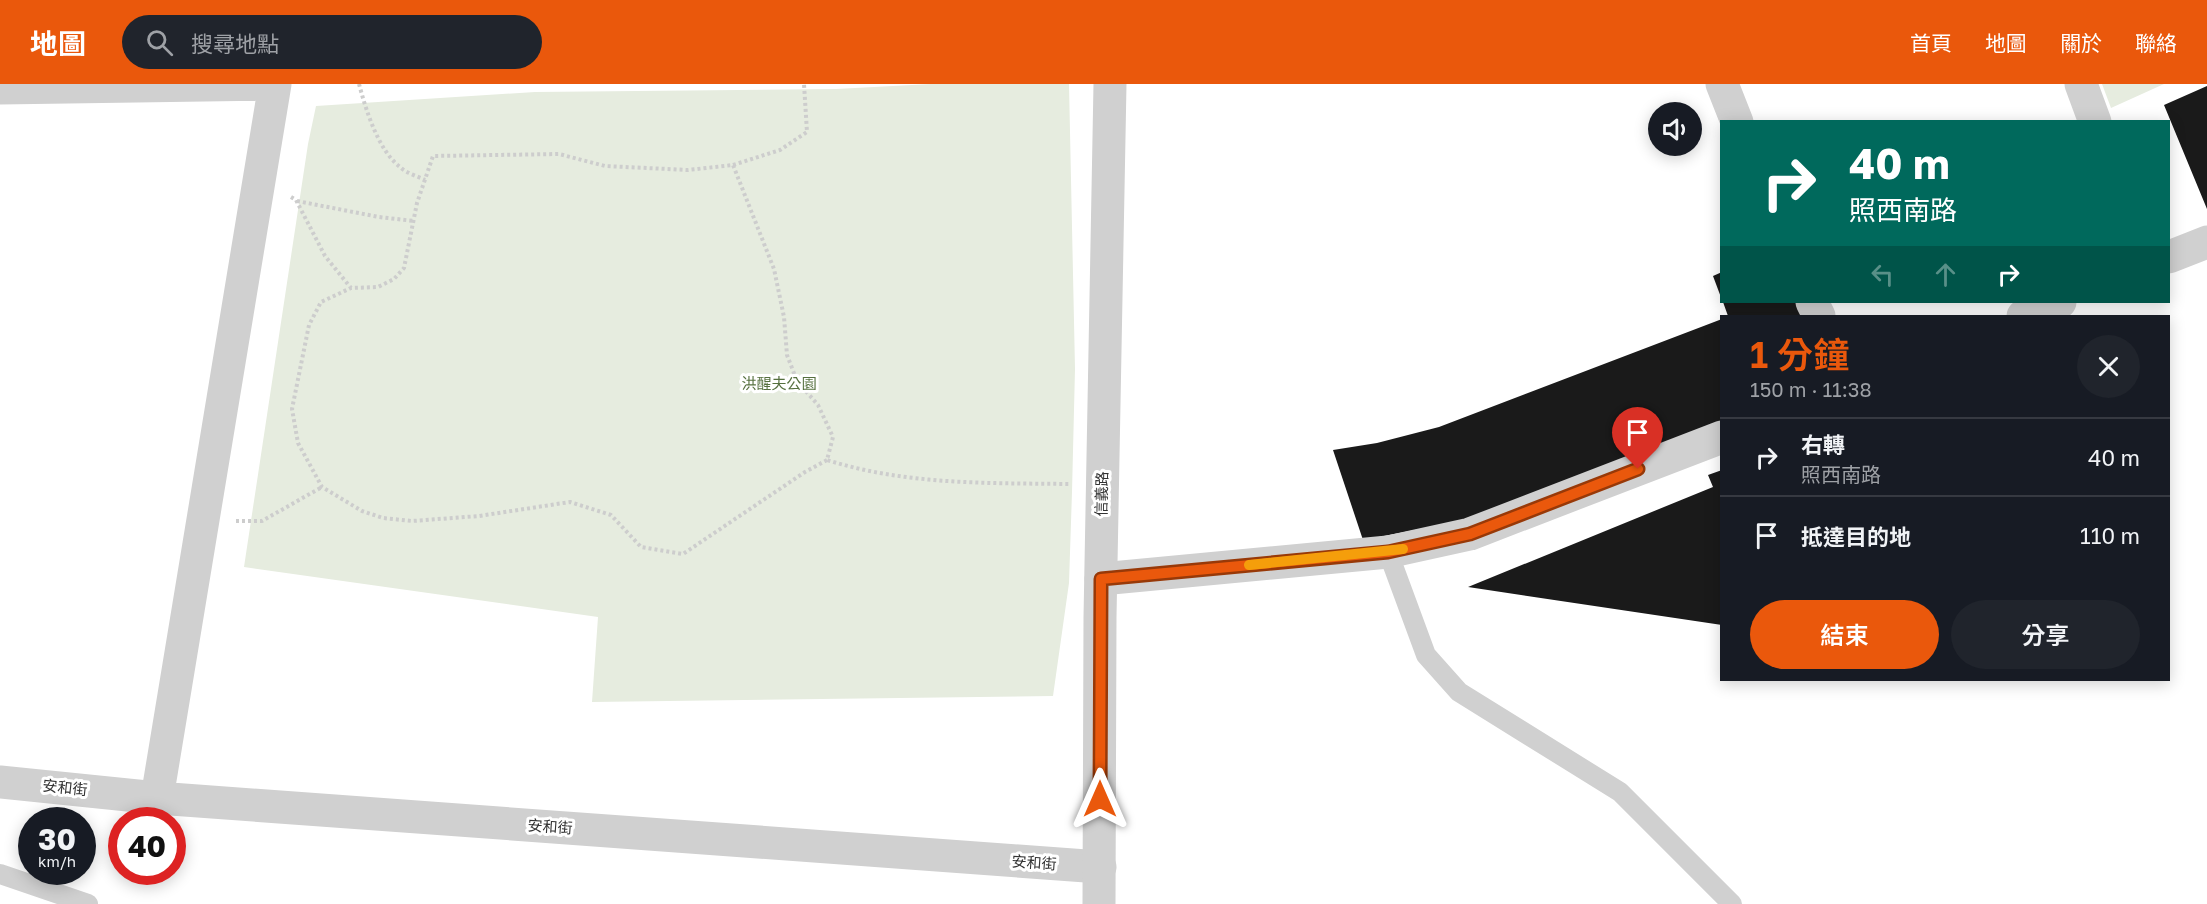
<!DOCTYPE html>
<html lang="zh-TW">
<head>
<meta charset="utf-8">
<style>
  :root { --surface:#171b24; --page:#20242c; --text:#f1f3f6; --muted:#9ea1a6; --line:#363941; --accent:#ea580c }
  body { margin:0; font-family:"Golos Text","Noto Sans TC",sans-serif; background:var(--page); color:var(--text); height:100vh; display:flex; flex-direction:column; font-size:22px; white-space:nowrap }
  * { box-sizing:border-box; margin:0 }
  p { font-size:20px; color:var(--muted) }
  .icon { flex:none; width:33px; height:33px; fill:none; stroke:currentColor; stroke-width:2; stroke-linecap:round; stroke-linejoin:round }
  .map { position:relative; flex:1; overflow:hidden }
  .details { position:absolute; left:1720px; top:231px; width:450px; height:366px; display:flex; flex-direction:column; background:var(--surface); border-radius:0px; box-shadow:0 3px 15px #0003 }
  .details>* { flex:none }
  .hud { position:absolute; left:1720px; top:36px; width:450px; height:183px; border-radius:0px; box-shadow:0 3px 15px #0003; background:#00695c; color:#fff; overflow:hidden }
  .controls { position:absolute; left:1648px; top:18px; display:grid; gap:12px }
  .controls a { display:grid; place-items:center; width:54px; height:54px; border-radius:50%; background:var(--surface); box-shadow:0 3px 15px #0003; font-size:30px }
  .speed { position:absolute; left:18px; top:723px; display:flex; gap:12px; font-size:30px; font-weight:700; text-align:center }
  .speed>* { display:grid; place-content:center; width:78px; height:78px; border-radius:50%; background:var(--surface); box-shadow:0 3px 15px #0003; line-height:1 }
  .speed small { font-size:15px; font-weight:400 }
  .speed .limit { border:9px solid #d22; background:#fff; color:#111 }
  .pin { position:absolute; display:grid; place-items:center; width:51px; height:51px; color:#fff; margin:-62px -26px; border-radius:50% 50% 50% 0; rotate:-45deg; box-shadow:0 0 6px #0007 }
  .pin .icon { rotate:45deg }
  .me { position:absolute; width:66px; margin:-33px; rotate:0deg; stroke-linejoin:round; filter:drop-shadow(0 0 4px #0008) }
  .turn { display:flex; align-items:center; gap:21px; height:126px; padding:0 30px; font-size:27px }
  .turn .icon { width:78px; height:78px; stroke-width:2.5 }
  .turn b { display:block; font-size:42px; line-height:51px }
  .lanes { display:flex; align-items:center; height:57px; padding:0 30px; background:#0003; justify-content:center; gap:30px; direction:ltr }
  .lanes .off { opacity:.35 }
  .round { display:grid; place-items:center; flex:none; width:63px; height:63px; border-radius:32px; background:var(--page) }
  .headline { display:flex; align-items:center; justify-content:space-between; height:102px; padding:0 30px }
  h1 { font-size:36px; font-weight:600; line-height:45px; color:var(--accent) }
  .cta { display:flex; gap:12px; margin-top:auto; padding:12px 30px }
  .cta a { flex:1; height:69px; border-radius:36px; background:var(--accent); color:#fff; font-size:24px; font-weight:600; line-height:69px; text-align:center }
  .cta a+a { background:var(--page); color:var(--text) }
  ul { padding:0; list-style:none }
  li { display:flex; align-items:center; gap:18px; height:78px; padding:0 30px; border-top:2px solid var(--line) }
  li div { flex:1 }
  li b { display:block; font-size:22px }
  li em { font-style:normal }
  header { display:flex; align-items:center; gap:36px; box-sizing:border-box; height:84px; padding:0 30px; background:var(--accent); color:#fff }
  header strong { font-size:28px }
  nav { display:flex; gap:33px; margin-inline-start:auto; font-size:21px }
  .search { width:420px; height:54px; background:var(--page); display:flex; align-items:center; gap:15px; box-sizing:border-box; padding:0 21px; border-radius:33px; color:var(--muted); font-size:22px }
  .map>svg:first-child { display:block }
</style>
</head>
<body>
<header>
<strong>地圖</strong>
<div class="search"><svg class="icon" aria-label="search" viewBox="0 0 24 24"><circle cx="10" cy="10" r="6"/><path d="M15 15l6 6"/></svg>搜尋地點</div>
<nav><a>首頁</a><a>地圖</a><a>關於</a><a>聯絡</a></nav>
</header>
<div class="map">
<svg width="2207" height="820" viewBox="0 0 2207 820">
  <rect width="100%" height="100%" fill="#fff"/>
  <!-- green -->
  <path fill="#e6ecdf" d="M931 0H1069L1075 285 1072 408 1069 499 1053 612 592 618 598 533 244 483 308 60 316 22 535 8 836 5Z
    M2102 0H2164L2111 24Z"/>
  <!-- building -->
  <path fill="#1a1a1a" d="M2207 2V125L2164 21Z
    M1722 188V216L1713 192Z
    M1723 218H1797L1803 232H1728Z
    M1722 235V340L1472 435 1363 456 1333 366 1377 359 1439 343Z
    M1722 386V541L1468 503 1713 403 1708 391Z"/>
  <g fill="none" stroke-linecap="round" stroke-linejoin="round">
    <!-- path -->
    <path stroke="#cdcdcd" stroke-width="4" stroke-dasharray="3 3" stroke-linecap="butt" d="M359 0C366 26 378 66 400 83 406 89 417 92 425 96
      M733 81 780 66 807 48 804 0
      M291 113 296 116 325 172 351 204
      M297 117 379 133 414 137
      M827 376 805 388 683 470 641 463 611 431 570 418 479 432 412 437 383 434 362 427 322 403 298 359 292 325 309 241 321 218 351 204 378 203 394 195 404 184 417 119 433 72 559 70 605 82 688 86 733 81 774 185 784 233 787 271 797 297 818 321 833 353 827 376C906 401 987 399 1069 400
      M236 437H262L322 403"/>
    <!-- service -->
    <path stroke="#d0d0d0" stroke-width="20" d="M1388 468 1426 571 1459 608 1620 708 1732 820
      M0 790 88 820"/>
    <!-- minor -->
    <path stroke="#d0d0d0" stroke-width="33" d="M1722 0 1737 38
      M2081 0 2095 38
      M0 4 265 0
      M2169 173 2207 158
      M1812 218 1819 232
      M2023 232 2060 218
      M1101 495 1388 468 1470 450 1722 353
      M0 698 157 714 1100 783
      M157 714 275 0"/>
    <!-- tertiary -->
    <path stroke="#d0d0d0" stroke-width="33" d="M1099 820 1100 533 1110 0"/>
  </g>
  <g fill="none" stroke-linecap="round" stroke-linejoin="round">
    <defs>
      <path id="route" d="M1100 715 1101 495 1388 468 1470 450 1638 385"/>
    </defs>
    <!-- route casing -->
    <use href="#route" stroke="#983908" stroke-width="15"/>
    <!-- route -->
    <use href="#route" stroke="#ea580c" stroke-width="10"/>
    <!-- slow -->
    <path stroke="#f59e0b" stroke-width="10" d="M1249 481 1403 465"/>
  </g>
  <g text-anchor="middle" stroke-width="6" stroke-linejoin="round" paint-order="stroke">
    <!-- park labels -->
    <g font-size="15" fill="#56703f" stroke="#fff">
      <text x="779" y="305">洪醒夫公園</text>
    </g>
    <!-- street labels -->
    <g font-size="15" fill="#333" stroke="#fff">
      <text transform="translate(1102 410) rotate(-89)" y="5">信義路</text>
      <text transform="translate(65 704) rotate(6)" y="5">安和街</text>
      <text transform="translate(550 743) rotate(4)" y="5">安和街</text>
      <text transform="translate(1034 779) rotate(4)" y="5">安和街</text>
    </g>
  </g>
</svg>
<div class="controls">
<a><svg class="icon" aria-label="sound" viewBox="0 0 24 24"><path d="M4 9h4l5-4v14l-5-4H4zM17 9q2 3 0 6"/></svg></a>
</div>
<div class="speed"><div>30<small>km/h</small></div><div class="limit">40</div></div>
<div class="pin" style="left:1638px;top:385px;background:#d93025"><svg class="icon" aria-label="arrive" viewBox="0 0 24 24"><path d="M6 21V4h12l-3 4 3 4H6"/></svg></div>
<svg class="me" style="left:1100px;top:715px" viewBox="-20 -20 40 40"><path d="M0-17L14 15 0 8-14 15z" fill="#ea580c" stroke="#fff" stroke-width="4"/></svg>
<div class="hud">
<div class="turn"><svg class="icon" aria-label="right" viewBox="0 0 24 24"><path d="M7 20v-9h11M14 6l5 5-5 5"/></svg><div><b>40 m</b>照西南路</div></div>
<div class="lanes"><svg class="icon off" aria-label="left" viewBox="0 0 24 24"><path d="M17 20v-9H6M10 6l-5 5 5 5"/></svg><svg class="icon off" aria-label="ahead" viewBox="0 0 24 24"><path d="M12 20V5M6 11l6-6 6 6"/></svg><svg class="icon" aria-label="right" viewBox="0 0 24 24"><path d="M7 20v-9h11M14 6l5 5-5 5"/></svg></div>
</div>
<section class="details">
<div class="headline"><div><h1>1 分鐘</h1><p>150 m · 11:38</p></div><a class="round"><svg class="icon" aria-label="close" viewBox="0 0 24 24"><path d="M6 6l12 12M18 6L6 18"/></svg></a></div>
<ul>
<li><svg class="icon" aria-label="right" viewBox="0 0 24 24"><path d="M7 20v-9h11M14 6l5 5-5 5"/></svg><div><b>右轉</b><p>照西南路</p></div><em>40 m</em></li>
<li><svg class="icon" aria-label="arrive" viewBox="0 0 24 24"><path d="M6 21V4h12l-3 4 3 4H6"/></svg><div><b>抵達目的地</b></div><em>110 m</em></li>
</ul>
<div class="cta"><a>結束</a><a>分享</a></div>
</section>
</div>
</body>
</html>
